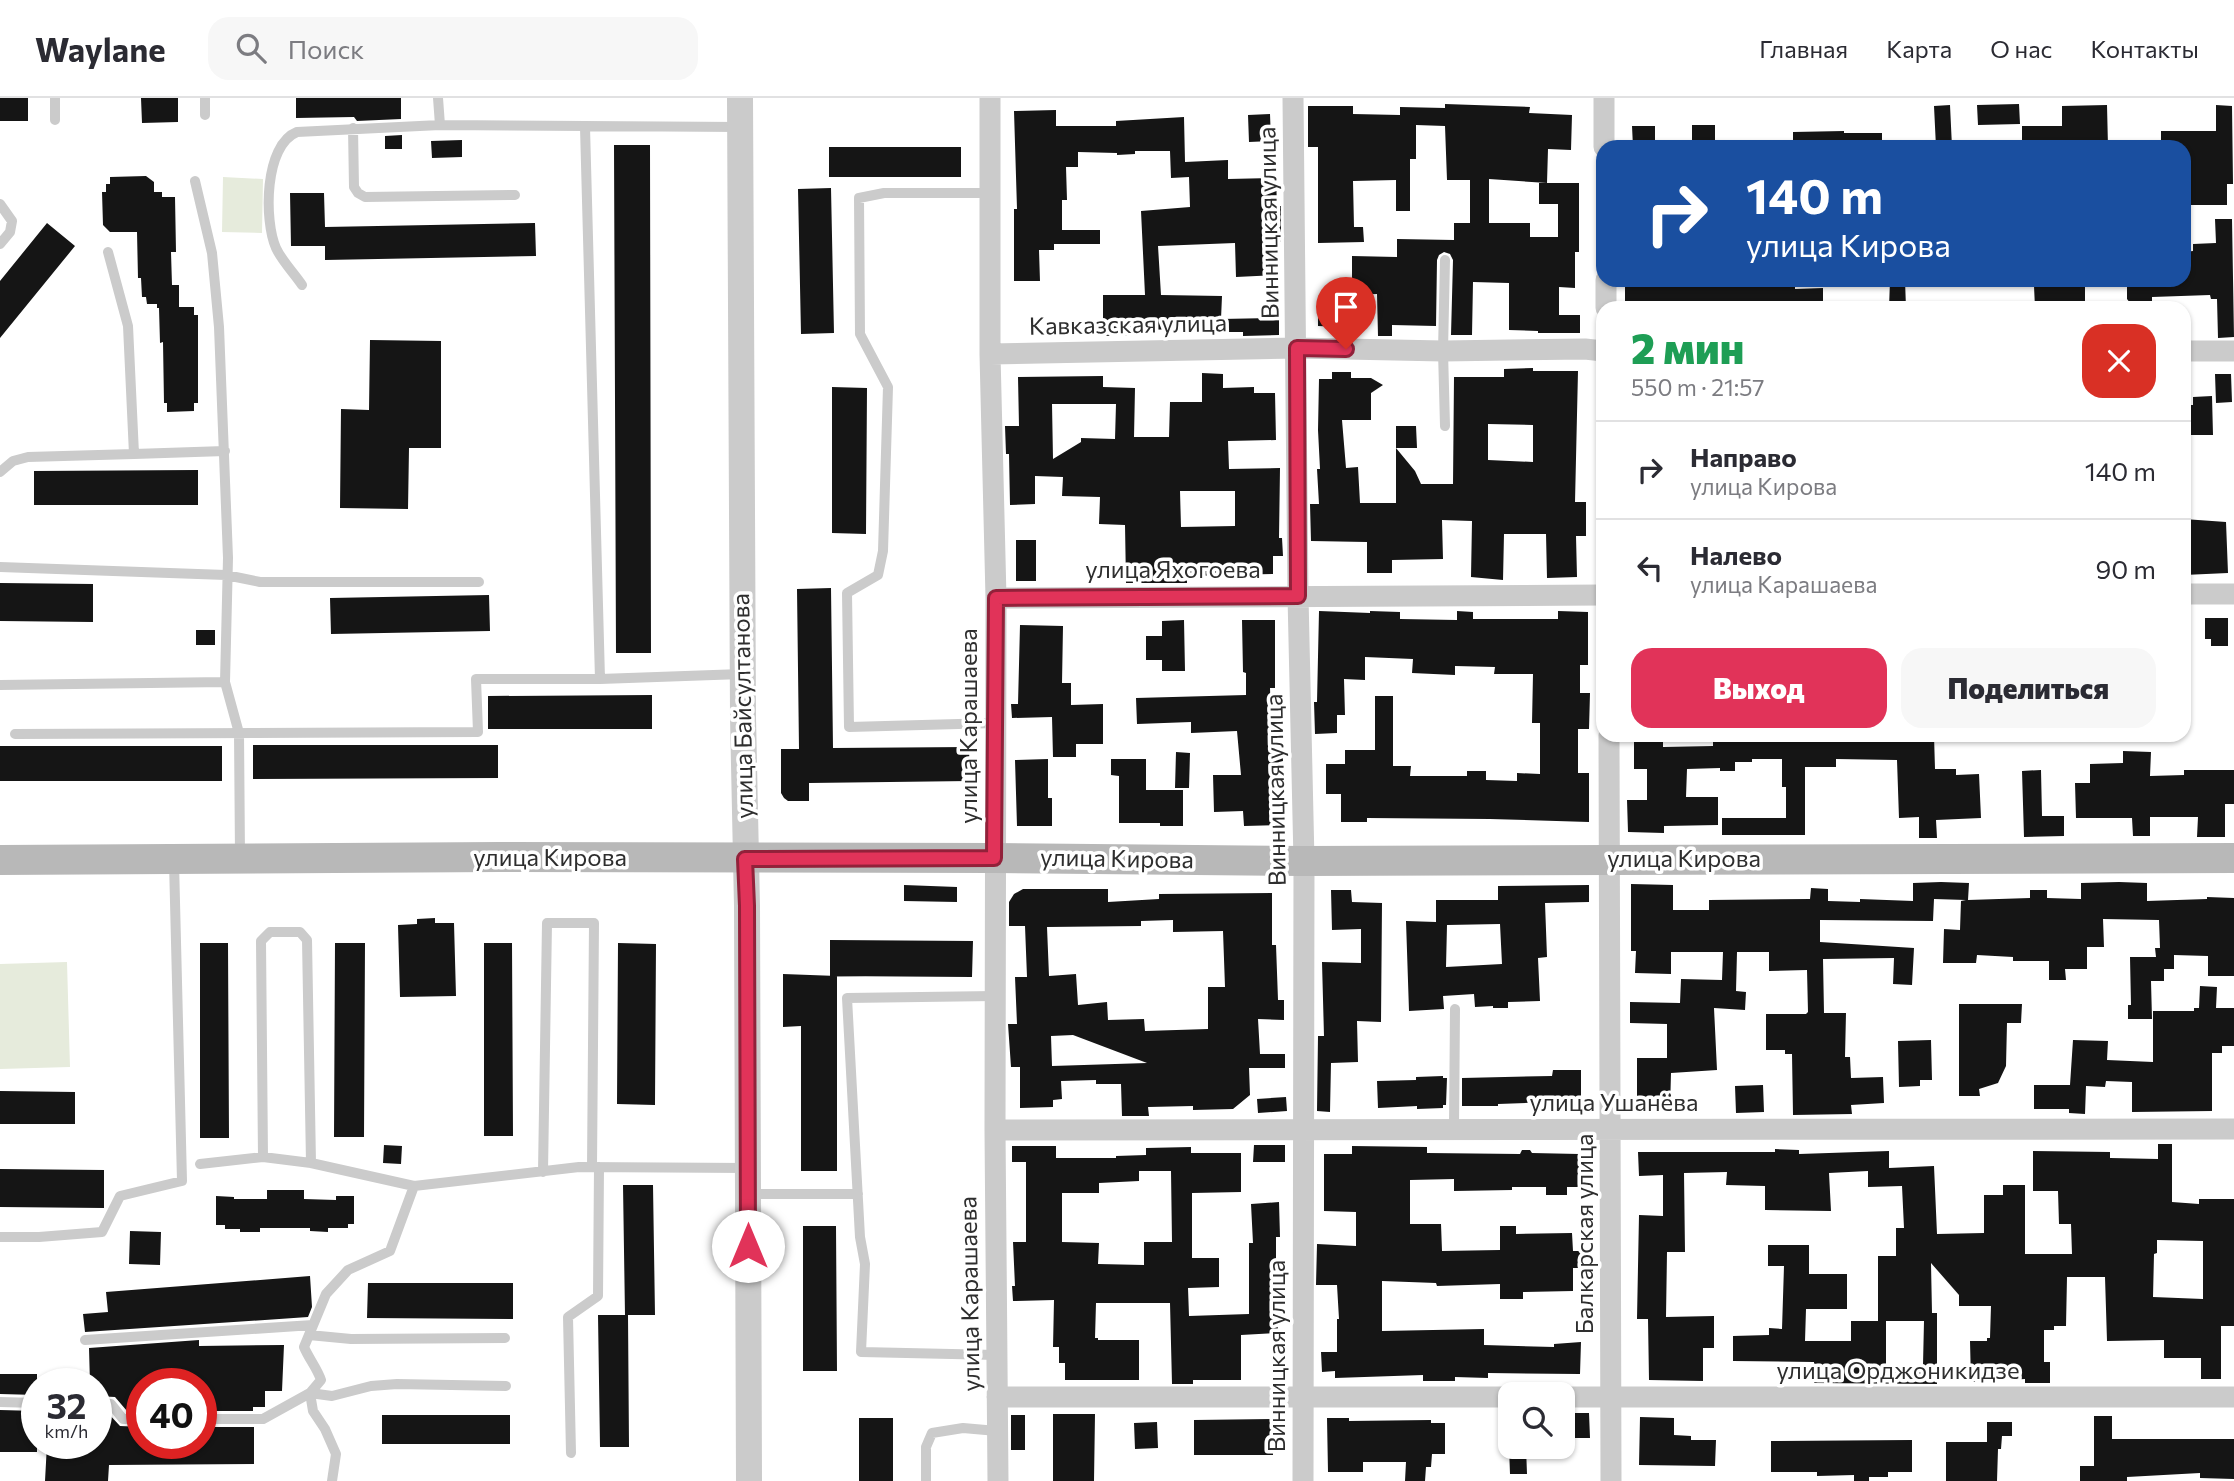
<!DOCTYPE html>
<html lang="ru">
<head>
<meta charset="utf-8">
<style>
  :root { --surface:#fff; --page:#f7f7f7; --text:#2b2b33; --muted:#7c7c81; --line:#e1e1e2; --accent:#e13359 }
  body { margin:0; font-family:Commissioner,sans-serif; background:var(--page); color:var(--text); height:100vh; display:flex; flex-direction:column; font-size:26px; white-space:nowrap }
  * { box-sizing:border-box; margin:0 }
  p { font-size:23px; color:var(--muted) }
  .icon { flex:none; width:38px; height:38px; fill:none; stroke:currentColor; stroke-width:2; stroke-linecap:round; stroke-linejoin:round }
  .map { position:relative; flex:1; overflow:hidden }
  .panel { position:absolute; left:1596px; top:203px; width:595px; height:441px; display:flex; flex-direction:column; background:var(--surface); border-radius:21px; box-shadow:0 2px 5px #0004 }
  .panel>* { flex:none }
  .banner { position:absolute; left:1596px; top:42px; width:595px; height:147px; border-radius:21px; box-shadow:0 2px 5px #0004; background:#1a4fa0; color:#fff; overflow:hidden }
  .controls { position:absolute; left:1498px; top:1284px; display:grid; gap:14px }
  .controls a { display:grid; place-items:center; width:77px; height:77px; border-radius:14px; background:var(--surface); box-shadow:0 2px 5px #0004; font-size:35px }
  .speed { position:absolute; left:21px; top:1270px; display:flex; gap:14px; font-size:35px; font-weight:700; text-align:center }
  .speed>* { display:grid; place-content:center; width:91px; height:91px; border-radius:50%; background:var(--surface); box-shadow:0 2px 5px #0004; line-height:1 }
  .speed small { font-size:18px; font-weight:400 }
  .speed .limit { border:10px solid #d22; background:#fff; color:#111 }
  .pin { position:absolute; display:grid; place-items:center; width:60px; height:60px; color:#fff; margin:-72px -30px; border-radius:50% 50% 50% 0; rotate:-45deg; box-shadow:0 0 7px #0007 }
  .pin .icon { rotate:45deg }
  .me { position:absolute; width:77px; margin:-38px; rotate:0deg; stroke-linejoin:round; filter:drop-shadow(0 0 5px #0008) }
  .turn { display:flex; align-items:center; gap:24px; height:147px; padding:0 35px; font-size:32px }
  .turn .icon { width:91px; height:91px; stroke-width:2.5 }
  .turn b { display:block; font-size:49px; line-height:60px }
  .round { display:grid; place-items:center; flex:none; width:74px; height:74px; border-radius:21px; background:var(--page) }
  .summary { display:flex; align-items:center; justify-content:space-between; height:119px; padding:0 35px }
  h1 { font-size:42px; font-weight:800; line-height:52px; color:#1e9e55 }
  .action { display:flex; gap:14px; margin-top:auto; padding:14px 35px }
  .action a { flex:1; height:80px; border-radius:21px; background:var(--accent); color:#fff; font-size:28px; font-weight:800; line-height:80px; text-align:center }
  .action a+a { background:var(--page); color:var(--text) }
  ul { padding:0; list-style:none }
  li { display:flex; align-items:center; gap:21px; height:98px; padding:0 35px; border-top:2px solid var(--line) }
  li div { flex:1 }
  li b { display:block; font-size:26px }
  li em { font-style:normal }
  header { display:flex; align-items:center; gap:42px; box-sizing:border-box; height:98px; padding:0 35px; background:var(--surface); border-bottom:2px solid var(--line) }
  header strong { font-size:33px }
  nav { display:flex; gap:38px; margin-inline-start:auto; font-size:24px }
  .search { width:490px; height:63px; background:var(--page); display:flex; align-items:center; gap:18px; box-sizing:border-box; padding:0 24px; border-radius:21px; color:var(--muted); font-size:26px }
  .map>svg:first-child { display:block }
</style>
</head>
<body>
<header>
<strong>Waylane</strong>
<div class="search"><svg class="icon" aria-label="search" viewBox="0 0 24 24"><circle cx="10" cy="10" r="6"/><path d="M15 15l6 6"/></svg>Поиск</div>
<nav><a>Главная</a><a>Карта</a><a>О нас</a><a>Контакты</a></nav>
</header>
<div class="map">
<svg width="2234" height="1383" viewBox="0 0 2234 1383">
  <rect width="100%" height="100%" fill="#fff"/>
  <!-- green -->
  <path fill="#e6ebdc" d="M223 79 263 81 262 135 222 134Z
    M67 864 70 969 0 971V866Z"/>
  <!-- building -->
  <path fill="#151515" fill-rule="evenodd" d="M0 0H28V23H0Z
    M141 0H178V24L142 25Z
    M296 0H401V21L357 23 354 19 296 20Z
    M1445 6 1530 9 1529 15 1572 17 1571 52 1548 51 1547 85 1489 81V125H1530V139H1558V106H1539V85H1579V154H1575V190L1559 189V217H1580V235H1538V233L1509 232V185L1473 184 1472 237H1451L1453 162 1450 156 1444 154 1439 157 1437 162 1436 228 1392 227V238H1378L1377 196 1352 197V158L1397 159V141L1454 142V125H1470V82H1447L1445 28 1416 27V61H1410V113H1396V82L1353 83 1354 129H1363L1364 144 1318 145V49H1308V8H1353V16L1400 17V9L1445 10Z
    M2019 6 2020 26 1978 27 1977 7Z
    M1950 7 1952 49H1936L1934 8Z
    M2107 7 2108 49H2022V28H2062V8Z
    M2216 7 2232 8 2233 86H2227V107H2191V87H2184V49H2161V33H2216Z
    M1056 12V28H1116V23L1184 19 1185 64 1228 62V81L1276 80 1277 108H1281V144H1274L1275 177 1236 179 1235 145 1158 148 1161 197 1222 198 1221 221 1279 220V237L1243 238V234H1191V231L1135 232V237L1103 238V197H1145L1141 113 1190 109 1189 79 1171 80 1170 53H1135V56L1117 57V55L1078 54V69H1066L1067 102H1062V132H1100V146H1054V152H1039L1040 183H1014V111H1017L1014 13Z
    M1270 16 1271 43 1249 44 1248 17Z
    M1692 27H1715V49H1692Z
    M1632 28H1655V49H1633Z
    M1844 33V35H1882V49H1793V34Z
    M402 37V51H385V38Z
    M462 42V59L432 60 431 43Z
    M614 47H650L651 555H616Z
    M829 49H961V79H829Z
    M146 78 154 84V94H162V99H175L176 154H171L172 187H179V209H194V217H198V305H194V313L167 314V305H164L163 244 160 245 159 210H157V206H147L146 199H142L141 180H138L137 134H110L103 127 102 94H106V86H110V79Z
    M831 90 834 235 801 236 798 91Z
    M290 95H324L325 129 535 125 536 158 325 162V148H291Z
    M2215 121H2232L2234 239 2218 240 2217 201H2211L2210 197 2152 199V210H2134L2127 201V182H2184V154L2193 153V146L2216 145Z
    M47 125 75 148 0 240V183Z
    M1646 182H1758V187H1795V191L1823 190V210H1670V206L1642 204V210H1625V188H1646Z
    M1890 182H1905L1906 210H1889Z
    M2067 182H2085V210H2035L2034 188 2067 186Z
    M1318 200 1343 201 1342 229 1318 228Z
    M370 242 441 243V350H409L408 411 340 410 341 311 369 312Z
    M1533 270V273H1578L1575 404H1586V438H1576L1577 479 1547 480 1546 436H1504L1503 482 1471 479 1472 423 1442 422 1443 461 1392 462V475H1367V444L1311 443 1310 406H1319L1317 371H1320L1318 332 1319 281H1332V274H1351V280H1371L1383 287 1371 295V322H1342L1346 370 1358 369 1360 405H1396V350L1415 373 1421 386H1453L1454 279H1504V271ZM1488 326 1533 327V364L1488 362Z
    M1202 275 1223 276V290L1254 289V295H1275L1276 342 1228 343 1229 371 1280 370 1279 440H1282L1283 458H1273V476L1187 478V485H1126L1125 427 1099 426 1100 399 1062 398 1063 379 1035 378V406L1010 407 1009 356H1006L1005 328H1019L1018 279 1103 278V289L1135 290 1134 339H1169L1170 304H1202ZM1052 306H1116L1115 341 1081 340V344L1053 361ZM1180 393H1235V428L1181 429Z
    M2215 276H2231L2232 304 2216 305Z
    M832 289 867 290 866 436 832 435Z
    M2212 298 2213 337H2184V307H2193V299Z
    M1396 328H1416L1417 350H1396Z
    M198 372V407H34V373Z
    M2184 421 2226 424 2228 475 2184 477Z
    M1016 442H1036V483H1016Z
    M0 485 93 486V524L0 523Z
    M831 490 833 650 969 649 970 683 809 685V703H788L784 700 781 695V651H799L797 491Z
    M489 497 490 533 331 536 330 500Z
    M1319 513 1370 515V513L1400 514V521L1457 522V513L1473 514V521H1558V513L1588 514V567H1580V595H1590L1589 631H1578V675H1589V724L1490 721 1367 720V724H1341V696H1326V666H1345V652H1375V598H1393V668H1411L1410 678H1467V673H1486V682L1517 683V675L1540 676V625H1532L1533 576H1494L1495 569 1455 568V577L1412 575 1413 561 1365 559V582L1344 581 1345 617H1337V635L1315 636 1314 604H1317Z
    M2205 520H2228V548H2211V541H2205Z
    M1184 522 1185 573H1162V562H1146V538H1162V523Z
    M1242 522H1275V590H1270L1272 648 1282 647 1283 663 1279 664V671H1274L1276 727 1244 728 1243 713 1214 714 1213 677H1241L1237 633 1191 635V624L1137 626 1136 600 1246 597V575L1243 574Z
    M1020 527 1063 528 1062 585H1071V607L1103 606V646H1076V659H1053L1052 619 1012 620 1011 606H1018Z
    M196 532H215V547H196Z
    M652 597V631H488V598Z
    M1634 637H1663V649L1713 648V643H1720V637H1934L1935 671H1956V677L1979 676 1981 720 1936 722 1937 740H1919V719L1899 720 1897 662 1836 661V669H1805V737H1722V720H1786V689H1782V661H1752V664H1735V673H1720V670L1687 671 1686 699H1718V727L1664 728V735L1628 734 1627 702H1647V671H1634Z
    M253 647H498V680L253 681Z
    M0 648H222V683H0Z
    M2123 653 2151 654 2150 678 2184 677V672H2234V706H2225V739H2197L2198 719H2150V738H2133L2132 720H2076L2075 685H2090V666L2123 665Z
    M1176 654 1190 655 1189 690H1175Z
    M1048 661V700H1052V728H1017L1015 662Z
    M1111 661H1146V692H1183V728H1160V725H1119V678L1111 677Z
    M2041 672 2042 718H2064V738L2024 739 2022 673Z
    M1941 784 1969 785 1968 802 2030 800V792H2047V800L2081 801V785L2119 784 2147 785V803L2207 801V799L2234 800V878H2208V858L2174 857V871H2164V883H2151L2152 921H2128V907H2131L2130 859H2156L2155 850H2160L2159 822 2103 821 2104 849H2087V871H2065L2066 882H2049V863H2013V859L1977 857 1976 865H1943L1944 831 1960 832 1961 803 1966 802 1934 801 1933 823 1820 822V844L1914 850 1912 887 1893 886 1894 860 1823 861 1824 915H1846L1845 959H1850L1851 980 1883 979 1884 1005 1851 1007 1852 1016 1793 1017 1792 956H1785V952H1766V916H1806L1808 914 1807 872 1769 873V854H1737L1736 893 1746 894 1745 912 1714 910 1717 972 1671 975 1670 1012H1637V960H1667V926L1630 925V904L1680 905 1681 881 1722 882 1723 854H1671V876L1635 875 1636 853H1631V786L1673 787V812H1709V802L1810 801 1811 790 1828 791V803L1860 804V801L1913 803V785Z
    M904 787 957 789V804L904 803Z
    M1589 787V804L1545 805 1547 859 1538 860 1540 903 1508 904V910H1493V908L1475 909 1474 896 1443 898 1444 911 1409 913 1406 823 1436 824V802H1498V788ZM1500 826 1502 866 1446 869 1447 827Z
    M1023 791H1108V804L1159 801V796L1272 795V847H1276L1278 902H1284V922L1258 921 1260 956H1285V970H1249L1250 997 1233 1011 1193 1012V1008L1148 1009 1149 1018H1122L1121 986H1096V982L1061 983 1062 1001 1053 1002V1009L1020 1010V969H1011L1008 926H1017L1015 879H1027L1025 828H1009V804L1014 796ZM1173 822V834L1223 833 1225 889H1208V931L1145 933 1144 921 1108 922 1107 904 1078 907 1076 876 1049 878 1047 829 1141 828V823ZM1073 937 1147 965 1052 968 1051 938Z
    M1331 792H1351L1352 804 1382 805 1381 924 1357 923 1358 964 1331 965 1330 1014 1317 1013 1318 938H1324L1322 864 1361 865V831L1332 832Z
    M435 820V825H454L456 898 400 899 398 827 417 826V821Z
    M830 842 973 843 972 879 830 878Z
    M200 845H228L229 1040H200Z
    M335 845H365L364 1039H334Z
    M484 845H512L513 1038H484Z
    M618 845 656 846 655 1007 617 1006Z
    M783 876 837 878V1073H801V928L783 929Z
    M2200 888 2217 889 2216 910H2234V948H2222V955H2212V1013L2132 1014V984L2106 983 2105 989 2086 988 2085 1016 2069 1015V1011H2034V987H2070L2073 942 2108 943 2107 962 2153 964V913H2194V910H2199Z
    M1959 906H2022L2021 925H2007L2006 968 1998 985 1979 991 1980 998H1959Z
    M1931 942 1932 982H1920V988L1899 989 1898 943Z
    M1553 972H1581V1006H1552V1004L1498 1006V1008H1462V980L1552 978Z
    M1443 978V980H1447L1446 1007H1443V1010L1417 1011V1008L1378 1010 1377 983 1416 982V979Z
    M1763 987 1764 1014 1736 1015 1735 988Z
    M0 993 75 994V1026H0Z
    M1286 999 1287 1013 1258 1015 1257 1001Z
    M2158 1046H2172V1104L2199 1106V1101H2234V1228H2221V1281H2201V1260H2164V1242L2107 1243 2105 1179H2067L2066 1228H2054V1232H2044V1264H2050V1285H2025V1281L1971 1284 1970 1243H1987V1240H1990L1991 1208H1959V1197L1931 1165 1932 1215H1937V1286L1814 1285V1264L1733 1263V1238L1769 1237V1230L1782 1231 1784 1168H1768V1147H1809V1176H1847V1211H1806L1805 1243H1851V1223H1878V1158H1896V1130H1904L1902 1088 1868 1089V1073L1829 1075 1831 1113 1765 1112V1088L1726 1087 1727 1074 1684 1075 1685 1154H1667L1666 1219 1714 1218V1250H1703V1283L1649 1282 1648 1221H1637L1639 1117 1663 1118V1077L1639 1078 1638 1054H1775V1051L1799 1052V1056L1889 1053V1070L1934 1068 1937 1136 1984 1135V1097H2003V1087H2025V1156H2072L2071 1126H2059L2058 1093H2033V1053L2110 1054V1060L2158 1061ZM2157 1142 2203 1143V1201L2153 1199 2154 1156 2157 1155ZM1886 1223H1924L1923 1267H1886Z
    M384 1047 402 1048 401 1066 383 1065Z
    M1254 1047H1285V1064H1253Z
    M1012 1048H1056V1060H1116V1058L1146 1057V1050L1191 1049V1055H1241V1094L1192 1095V1160H1219V1189L1188 1190 1189 1218 1249 1216V1145H1253L1251 1106 1279 1104 1280 1139H1276V1190L1278 1235 1241 1237V1282H1193V1286H1172L1170 1205H1096L1095 1240H1098V1242H1139V1282H1065V1265H1059V1249H1053L1054 1202 1013 1203 1012 1188H1015L1013 1144H1026V1064H1012ZM1139 1073H1171L1172 1144H1144V1167L1098 1166 1099 1145 1062 1144V1095H1099V1085L1139 1083Z
    M1352 1048 1427 1049V1055L1520 1056 1522 1052H1530L1532 1055 1579 1056V1089H1567V1097H1546V1089H1512V1092L1454 1093V1081L1410 1082V1126H1441L1442 1153 1500 1152V1128H1516V1136L1572 1135 1573 1153H1581V1170H1573V1193L1523 1194V1201H1500V1186L1437 1188 1436 1185 1382 1183V1233L1484 1231V1247L1554 1249V1246L1581 1244 1580 1276 1488 1275V1280L1455 1279V1283H1423V1277L1335 1280V1273L1322 1274 1321 1254H1337V1221H1339L1337 1187H1316L1317 1146 1356 1148V1114L1324 1113V1056H1352Z
    M0 1071 104 1072V1110L0 1109Z
    M623 1087H653L655 1217H628L629 1349H600L598 1217H625Z
    M267 1092H304V1101L336 1102V1098H354V1126H348V1130H328V1134L310 1133V1130H260V1134H240V1131H225V1127H216V1098L234 1099V1101H267Z
    M803 1128H836L837 1273H803Z
    M130 1133 161 1134 160 1167 129 1166Z
    M310 1178 312 1209 308 1219 85 1234 83 1216 108 1214 106 1194Z
    M368 1185H513V1221L367 1220Z
    M199 1242V1248L284 1247 282 1293H265V1309H253V1313H201V1286H142V1313H127L115 1299 96 1298V1286H90L89 1250Z
    M0 1276H37V1297L0 1296Z
    M0 1312 37 1313V1354H0Z
    M96 1314H107L120 1328 142 1329V1346H201V1329H254V1366L109 1367 108 1383H45L47 1346H96Z
    M1563 1315H1589L1590 1340H1563Z
    M1053 1316H1095L1094 1383H1053Z
    M382 1317H510V1346H382Z
    M1011 1317H1025V1352H1011Z
    M2094 1318H2112V1341H2234V1381L2200 1380V1375L2127 1379V1383H2080V1368H2094Z
    M1640 1319 1674 1320V1337L1691 1338V1342H1716L1715 1368 1639 1367Z
    M859 1320H893V1383H859Z
    M1327 1320H1349V1323L1431 1322V1325H1445V1356H1432L1431 1369H1426L1425 1383H1405L1406 1364H1363V1374H1328Z
    M1272 1321 1273 1357H1194V1322Z
    M1157 1324 1158 1350 1135 1351 1134 1325Z
    M1987 1324H2012V1338H2002L2001 1351H1998L1997 1383H1946V1344H1987Z
    M1912 1342V1374H1888V1379H1869V1383H1854V1377L1817 1378V1374H1771V1343Z
    M1509 1349H1526L1527 1376H1510Z"/>
  <g fill="none" stroke-linecap="round" stroke-linejoin="round">
    <!-- service -->
    <path stroke="#cbcbcb" stroke-width="10" d="M55 0V22
      M438 0 440 27
      M205 17V0
      M585 29 600 581
      M353 30 354 89 358 95 365 99 515 97
      M195 83 212 155 219 229 228 460 225 584 239 635 240 758
      M990 95H884L859 100 860 236 888 289 883 453 878 477 847 495 849 629 995 625
      M0 106 12 123 10 134 0 146
      M108 154 128 228 134 356 225 353
      M1445 162 1443 253 1445 328
      M302 187C294 175 282 163 276 150 264 123 264 47 297 34L440 27 740 29
      M0 374 13 363 28 359 134 356
      M0 469 226 477 260 484H479
      M0 587 225 584
      M15 636 478 634 476 581H600L742 576
      M995 898 847 900 860 1139 865 1166 861 1254 997 1257
      M1454 1032 1455 911
      M263 1059 261 843 270 834H300L307 842 311 1065
      M200 1066 263 1059 311 1065 414 1088
      M543 1074 547 825H594L592 1069
      M747 1096H858
      M0 1139H39L102 1134 120 1098 182 1083 174 764
      M309 1237 351 1241 505 1240
      M85 1242 313 1227
      M0 1304 37 1305
      M96 1306H111L123 1321H142
      M201 1321H263L310 1295 332 1298 371 1288 397 1286 506 1288
      M571 1355 568 1219 598 1198 599 1069
      M332 1383 336 1356 325 1331 313 1313 310 1295 321 1282C317 1270 309 1261 304 1249L326 1196 348 1172 390 1153 414 1088 579 1069 747 1070
      M926 1383V1349L932 1335 963 1330 997 1333"/>
    <!-- minor -->
    <path stroke="#cbcbcb" stroke-width="21" d="M990 0V256L996 500 995 1032 998 1383
      M1293 0 1298 498 1304 763 1303 1383
      M1604 0V49
      M1606 182V210
      M2184 253H2234
      M990 256 1297 250 1443 253 1585 251 1603 253
      M2184 496H2234
      M996 500 1603 497
      M1609 637 1611 1383
      M995 1032 2234 1031
      M997 1299H1510
      M1563 1299H2234"/>
    <!-- tertiary -->
    <path stroke="#cbcbcb" stroke-width="26" d="M740 0 743 619 747 808 749 1383"/>
    <!-- secondary -->
    <path stroke="#b8b8b8" stroke-width="30" d="M0 762 499 759 994 760 1304 763 2234 760"/>
  </g>
  <g fill="none" stroke-linecap="round" stroke-linejoin="round">
    <defs>
      <path id="route" d="M748 1148 747 808 745 761 994 760 996 500 1298 498 1297 250 1346 251"/>
    </defs>
    <!-- route casing -->
    <use href="#route" stroke="#92213a" stroke-width="18"/>
    <!-- route -->
    <use href="#route" stroke="#e13359" stroke-width="12"/>
  </g>
  <g text-anchor="middle" stroke-width="7" stroke-linejoin="round" paint-order="stroke">
    <!-- street labels -->
    <g font-size="24" fill="#2e2e2e" stroke="#fff">
      <text transform="translate(1269 125) rotate(-91)" y="8">Винницкая улица</text>
      <text transform="translate(1128 227) rotate(-1)" y="8">Кавказская улица</text>
      <text x="1173" y="480">улица Яхогоева</text>
      <text transform="translate(743 608) rotate(-91)" y="8">улица Байсултанова</text>
      <text transform="translate(969 628) rotate(-90)" y="8">улица Карашаева</text>
      <text transform="translate(1276 692) rotate(-91)" y="8">Винницкая улица</text>
      <text x="550" y="768">улица Кирова</text>
      <text transform="translate(1117 761) rotate(1)" y="8">улица Кирова</text>
      <text x="1684" y="769">улица Кирова</text>
      <text x="1614" y="1013">улица Ушанёва</text>
      <text transform="translate(1585 1136) rotate(-90)" y="8">Балкарская улица</text>
      <text transform="translate(970 1196) rotate(-91)" y="8">улица Карашаева</text>
      <text transform="translate(1277 1258) rotate(-90)" y="8">Винницкая улица</text>
      <text x="1898" y="1281">улица Орджоникидзе</text>
    </g>
  </g>
</svg>
<div class="controls">
<a><svg class="icon" aria-label="search" viewBox="0 0 24 24"><circle cx="10" cy="10" r="6"/><path d="M15 15l6 6"/></svg></a>
</div>
<div class="speed"><div>32<small>km/h</small></div><div class="limit">40</div></div>
<div class="pin" style="left:1346px;top:251px;background:#d93025"><svg class="icon" aria-label="arrive" viewBox="0 0 24 24"><path d="M6 21V4h12l-3 4 3 4H6"/></svg></div>
<svg class="me" style="left:748px;top:1148px" viewBox="-20 -20 40 40"><circle r="19" fill="#fff"/><path d="M0-13L10 11 0 6-10 11z" fill="#e13359"/></svg>
<div class="banner">
<div class="turn"><svg class="icon" aria-label="right" viewBox="0 0 24 24"><path d="M7 20v-9h11M14 6l5 5-5 5"/></svg><div><b>140 m</b>улица Кирова</div></div>
</div>
<section class="panel">
<div class="summary"><div><h1>2 мин</h1><p>550 m · 21:57</p></div><a class="round" style="background:#d93025;color:#fff"><svg class="icon" aria-label="close" viewBox="0 0 24 24"><path d="M6 6l12 12M18 6L6 18"/></svg></a></div>
<ul>
<li><svg class="icon" aria-label="right" viewBox="0 0 24 24"><path d="M7 20v-9h11M14 6l5 5-5 5"/></svg><div><b>Направо</b><p>улица Кирова</p></div><em>140 m</em></li>
<li><svg class="icon" aria-label="left" viewBox="0 0 24 24"><path d="M17 20v-9H6M10 6l-5 5 5 5"/></svg><div><b>Налево</b><p>улица Карашаева</p></div><em>90 m</em></li>
</ul>
<div class="action"><a>Выход</a><a>Поделиться</a></div>
</section>
</div>
</body>
</html>
